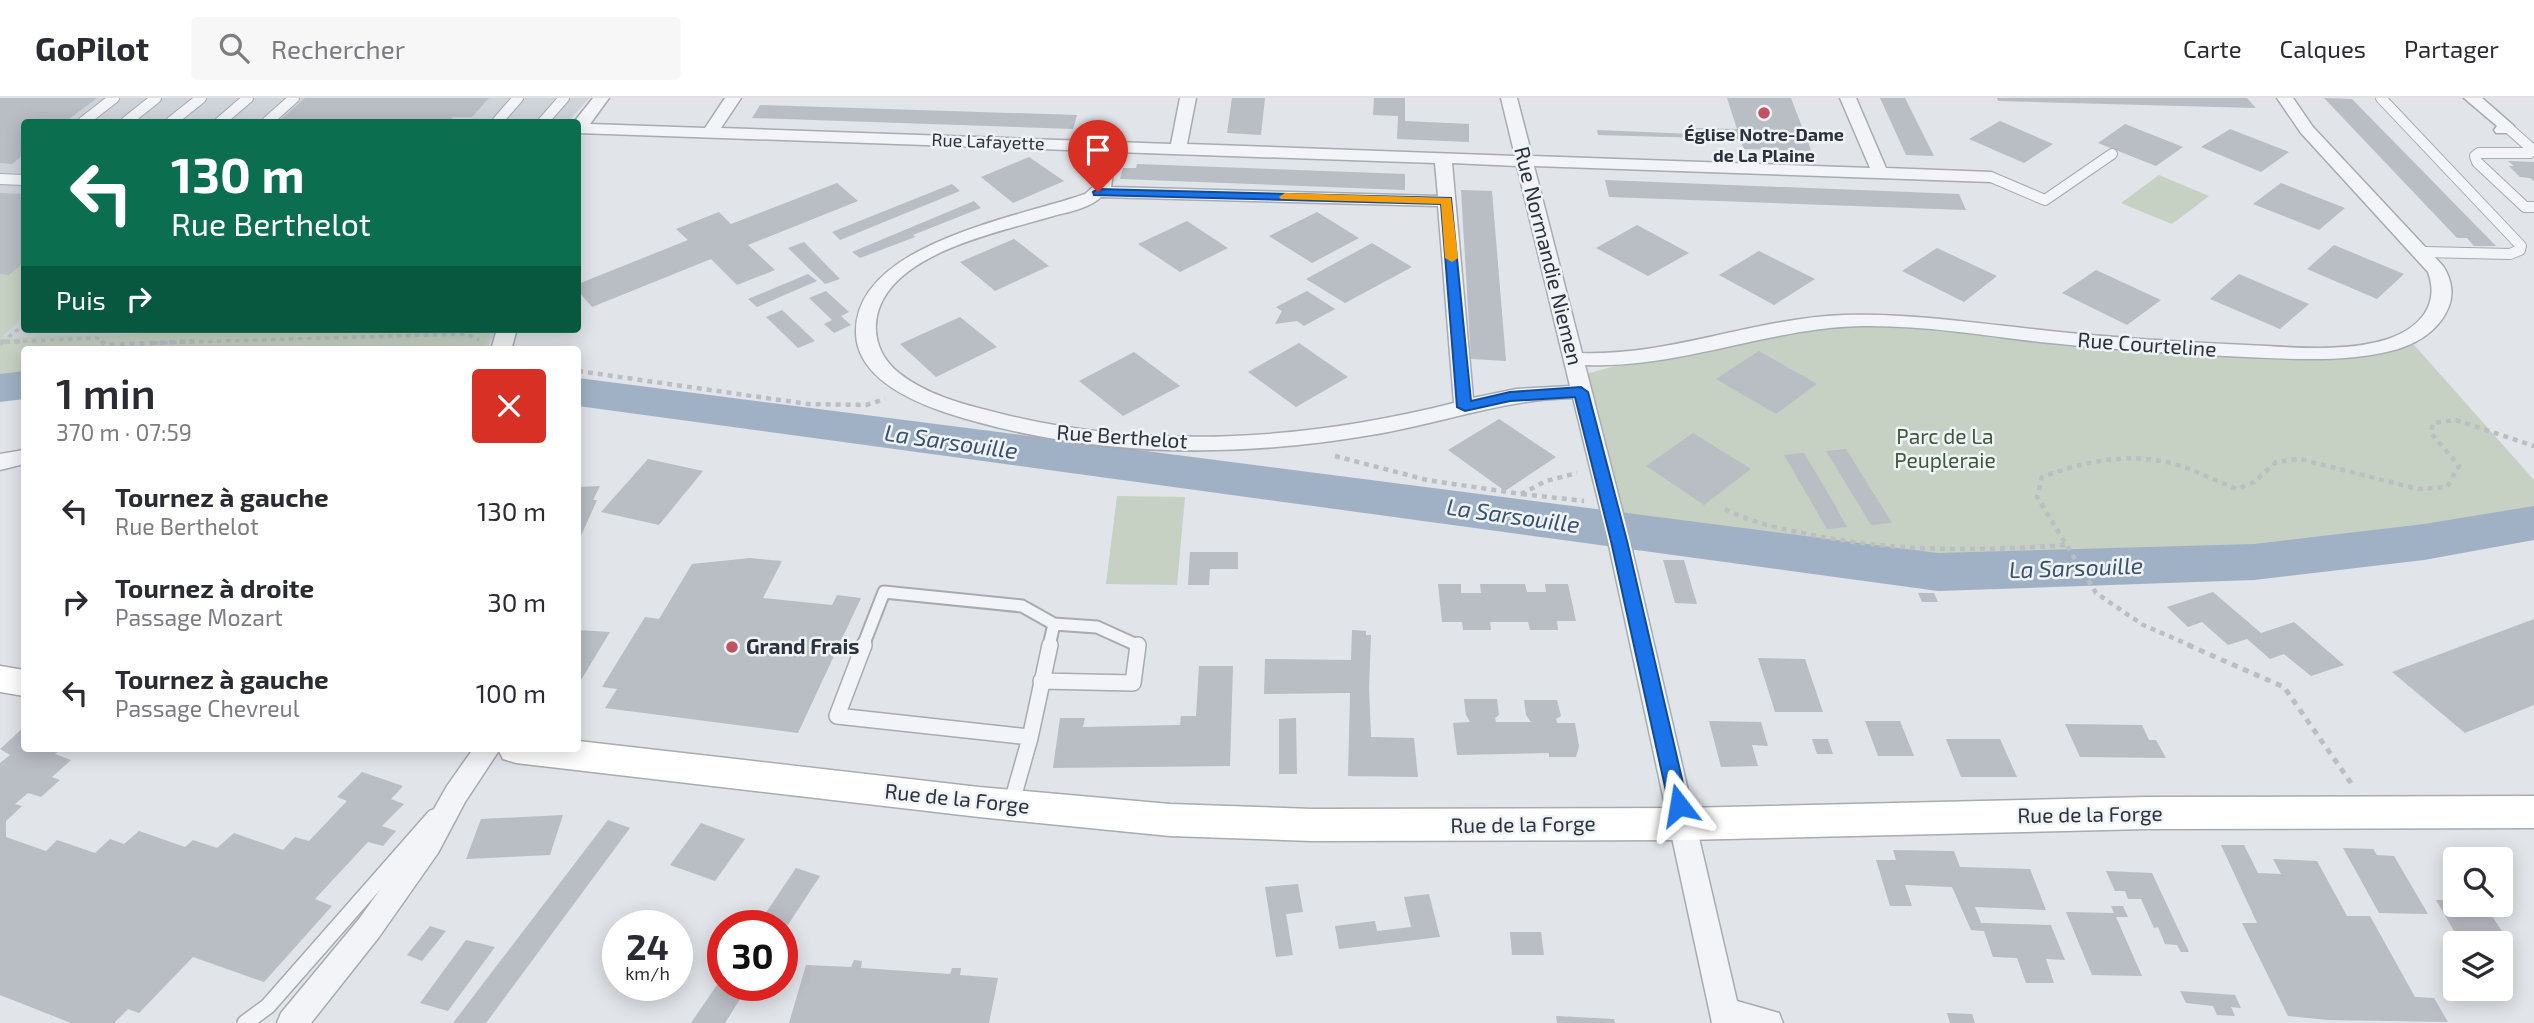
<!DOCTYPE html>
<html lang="fr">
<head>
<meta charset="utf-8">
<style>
  :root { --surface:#fff; --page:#f7f7f7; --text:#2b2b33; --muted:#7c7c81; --line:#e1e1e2 }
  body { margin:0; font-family:"Exo 2",sans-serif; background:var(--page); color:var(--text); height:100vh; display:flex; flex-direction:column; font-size:26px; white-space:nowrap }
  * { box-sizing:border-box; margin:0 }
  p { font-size:23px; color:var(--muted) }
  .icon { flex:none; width:38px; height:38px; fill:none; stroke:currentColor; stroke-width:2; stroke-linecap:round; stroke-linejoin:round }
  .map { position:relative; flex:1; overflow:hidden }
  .side { position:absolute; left:21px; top:248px; width:560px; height:406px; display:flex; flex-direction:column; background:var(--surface); border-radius:7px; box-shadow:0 4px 18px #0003 }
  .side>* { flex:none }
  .hud { position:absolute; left:21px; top:21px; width:560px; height:214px; border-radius:7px; box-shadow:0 4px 18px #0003; background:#0b6e4f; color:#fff; overflow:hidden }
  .tools { position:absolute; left:2443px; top:749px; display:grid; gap:14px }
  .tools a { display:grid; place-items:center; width:70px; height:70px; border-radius:7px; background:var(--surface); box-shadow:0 4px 18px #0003; font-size:35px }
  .speed { position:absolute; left:602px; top:812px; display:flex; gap:14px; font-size:35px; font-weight:700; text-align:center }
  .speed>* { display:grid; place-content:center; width:91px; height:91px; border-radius:50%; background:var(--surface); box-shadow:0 4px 18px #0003; line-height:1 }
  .speed small { font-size:18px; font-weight:400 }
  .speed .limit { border:10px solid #d22; background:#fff; color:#111 }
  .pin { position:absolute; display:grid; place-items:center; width:60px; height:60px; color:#fff; margin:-72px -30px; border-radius:50% 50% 50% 0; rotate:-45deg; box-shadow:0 0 7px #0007 }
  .pin .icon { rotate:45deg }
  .me { position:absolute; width:77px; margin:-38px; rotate:346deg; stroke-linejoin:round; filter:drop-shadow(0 0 5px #0008) }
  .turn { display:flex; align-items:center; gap:24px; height:147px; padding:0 35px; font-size:32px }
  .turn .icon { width:91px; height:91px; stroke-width:2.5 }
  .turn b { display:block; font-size:49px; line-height:60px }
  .then { display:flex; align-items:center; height:66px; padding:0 35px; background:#0003; gap:14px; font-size:26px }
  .round { display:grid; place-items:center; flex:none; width:74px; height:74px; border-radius:7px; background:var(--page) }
  .head { display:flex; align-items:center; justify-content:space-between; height:119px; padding:0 35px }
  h1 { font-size:42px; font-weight:600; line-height:52px }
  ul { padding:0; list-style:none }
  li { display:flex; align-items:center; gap:21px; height:91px; padding:0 35px }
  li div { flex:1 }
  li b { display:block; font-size:26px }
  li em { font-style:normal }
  header { display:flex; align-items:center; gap:42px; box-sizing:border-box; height:98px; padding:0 35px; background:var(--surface); border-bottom:2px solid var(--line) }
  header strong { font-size:33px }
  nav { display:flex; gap:38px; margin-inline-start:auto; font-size:24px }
  .search { width:490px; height:63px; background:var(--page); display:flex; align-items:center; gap:18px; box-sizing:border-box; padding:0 24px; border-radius:7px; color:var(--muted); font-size:26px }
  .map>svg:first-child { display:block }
</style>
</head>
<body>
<header>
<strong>GoPilot</strong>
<div class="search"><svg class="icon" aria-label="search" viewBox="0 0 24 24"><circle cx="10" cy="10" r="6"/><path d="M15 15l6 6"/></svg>Rechercher</div>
<nav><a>Carte</a><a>Calques</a><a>Partager</a></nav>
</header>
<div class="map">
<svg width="2534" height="925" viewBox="0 0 2534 925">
  <rect width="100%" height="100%" fill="#e1e4e8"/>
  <!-- built -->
  <path fill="#cfd3da" d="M0 0H589L568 24H24V231H496L487 252H24V296L0 300Z"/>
  <!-- green -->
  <path fill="#c6d1c3" d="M2159 77 2209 98 2172 126 2121 105Z
    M24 164V218L1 240 272 231H492L485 252H24V296L0 300V176L9 177Z
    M1839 223 2137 249 2363 252 2408 240 2534 382V425L2424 444 2254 464 1938 474 1789 455 1611 415 1578 278 1679 251Z
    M1117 398 1185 399 1177 487 1106 486Z"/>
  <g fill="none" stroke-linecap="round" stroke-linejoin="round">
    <!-- river -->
    <path fill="#a0b1c5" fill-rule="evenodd" d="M24 273V301L0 304V276Z
      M578 280 1938 455 2254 446 2424 426 2534 408V442L2424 462 2254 482 1938 493 578 308Z"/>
  </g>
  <!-- building -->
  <path fill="#b9bdc4" d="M0 0H97L65 24H24V56L12 66 0 65Z
    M305 0H489L472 19H453L448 24H278Z
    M1232 0H1265L1261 37 1227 35Z
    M1374 0H1405V23L1469 26V44L1397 41 1398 18 1373 17Z
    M1727 0H1791L1804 34H1810L1814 44 1808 43 1811 53 1744 51 1740 41 1598 37 1597 32 1692 36 1691 30 1737 31Z
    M1880 0H1905L1934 58 1906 57Z
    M1997 0H2247L2256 10 1998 3Z
    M2324 0 2352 1 2496 148H2474L2467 140H2457Z
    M760 7 1077 17 1073 31 752 20Z
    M2000 23 2053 46 2024 65 1969 41Z
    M2125 26 2183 49 2156 68 2098 45Z
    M2230 31 2289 54 2261 74 2201 49Z
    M1029 59 1064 83 1013 105 981 79Z
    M2508 63 2534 64V83L2530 80 2520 79 2509 68H2514Z
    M1137 66 1405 76V92L1120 81 1123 70H1136Z
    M1605 82 1959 96 1966 112 1609 99Z
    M837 85 858 103 748 147 775 172 737 187 711 161 592 209 578 193V186L688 142 676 131 719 114 731 126Z
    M2281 85 2345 110 2319 132 2253 106Z
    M952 86 960 93 840 142 832 134Z
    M1461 92 1492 93 1506 263 1471 261Z
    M0 95 24 96V164L9 177 0 176Z
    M974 103 981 110 913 137 915 139 860 160 852 154Z
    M1317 114 1359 140 1312 165 1269 138Z
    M1187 123 1228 150 1180 174 1138 146Z
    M1637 127 1689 155 1648 178 1596 150Z
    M1014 141 1049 168 995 193 960 164Z
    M804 144 840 181 825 186 788 150Z
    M1372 145 1412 169 1345 205 1306 181Z
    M2334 147 2404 176 2377 201 2307 171Z
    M1937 150 1997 178 1964 204 1902 173Z
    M1759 153 1815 181 1774 207 1719 177Z
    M2096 172 2161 202 2127 227 2062 195Z
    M808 176 817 183 757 209 748 201Z
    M2239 176 2309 206 2280 231 2210 201Z
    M826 193 849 214 841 218 851 227 834 235 824 226 832 222 809 200Z
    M1307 193 1335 211 1304 228 1297 223 1275 226 1282 213 1276 209Z
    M782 212 815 243 798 250 766 219Z
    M960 219 997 249 936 279 900 246Z
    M1299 245 1348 279 1296 309 1248 274Z
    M1759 253 1817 286 1776 316 1716 281Z
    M1134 254 1180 288 1123 318 1079 283Z
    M1499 321 1556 359 1505 393 1448 352Z
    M1693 335 1751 371 1704 407 1646 368Z
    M1846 351 1892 425 1871 427 1826 353Z
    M1804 355 1828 395 1847 429 1827 431 1784 357Z
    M648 361 703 373 659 427 601 414Z
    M600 388 593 402H597L580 440H578V389Z
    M1190 454H1238V471H1210L1209 487H1188Z
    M750 460 782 463 763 500 832 507 837 497 861 500 798 635 605 610 617 591 602 589 645 519 659 521 692 466Z
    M1663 462H1684L1697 506 1675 505Z
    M1438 486H1461V495H1481L1480 486H1525L1527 494H1546L1545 486H1568L1576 523H1557L1558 532H1530L1528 524H1490L1491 532H1463L1462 524H1442Z
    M2213 494 2261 535 2294 524 2344 567 2311 578 2284 556 2270 561 2247 541 2228 547 2202 524 2188 529 2167 509Z
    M1918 495H1934L1938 504H1922Z
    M2534 521V607L2465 635 2392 574Z
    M578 532 610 534 581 582H578Z
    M1352 532 1366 533V537H1371L1369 590 1371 639 1414 640 1418 679 1348 678 1350 595 1264 596 1265 561 1351 562Z
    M1758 560 1805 561 1823 614H1775Z
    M1199 568H1233L1230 668 1053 670 1060 620H1085L1083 629 1180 627 1181 618H1196Z
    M1464 601H1497L1499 617 1495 620 1496 624H1531L1526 617 1524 602H1557L1561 618 1556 621 1557 625H1575L1579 648 1576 659H1549V655L1457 657 1453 625 1470 624 1466 617Z
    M1296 620 1297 676H1279V621Z
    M1709 623 1761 624 1768 648 1752 647 1758 668 1721 669Z
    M1865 623H1900L1914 658H1878Z
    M2065 626 2142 627 2149 642H2156L2166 660 2080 659Z
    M24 629V651H61L55 656 71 662 52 679 60 682 41 699 28 695 15 706 22 708 6 723V739L46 753 57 742 95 755 110 741 124 746 139 733 185 749 193 742 217 750 234 735 283 752 295 739 309 743 347 703 337 699 362 674 403 688 391 701 404 706 382 728 396 733 383 748 368 744 315 801 332 808 264 884 193 859 139 915 128 911 114 925H71L0 897V665L10 657 0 651Z
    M1812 641H1828L1833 656H1817Z
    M1946 641H2000L2017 679H1961Z
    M563 717 550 757 466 761 481 721Z
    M608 722 630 730 486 925H453Z
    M701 725 745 741 715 783 670 767Z
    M2221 747H2244L2258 775 2281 776 2273 761 2317 763 2347 818H2370L2415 899 2434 900 2448 924 2328 922 2288 918 2242 825H2257Z
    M2343 750 2373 751 2377 757 2394 758 2428 816 2379 815Z
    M1893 752 1954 753 1960 769 2030 771 2046 812 1975 809 1981 825 2051 827 2065 862 2046 861 2054 885H2026L2017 860 1993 859 1984 833 1971 832 1952 789 1905 787 1912 808H1890L1876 762H1896Z
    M796 770 820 778 782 836V828H757Z
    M2106 773 2152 775 2189 854H2181L2177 847 2165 846 2158 829 2154 830 2141 801H2128L2125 793H2115Z
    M1298 786 1303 814 1286 816 1293 857 1276 859 1265 789Z
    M1429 796 1440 839 1339 851 1335 828 1375 823 1377 833 1411 829 1404 799Z
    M2436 802H2455V807H2485L2512 849H2501V845H2461Z
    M2111 808H2123L2128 819H2116L2142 878 2092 877 2066 814 2114 815Z
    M430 828 446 833 422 863 407 857Z
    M1510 834H1541L1544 857H1512Z
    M466 842 495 849 448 913 420 905Z
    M854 862 862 863 861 870 950 876 952 870H961L960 877 998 880 989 925H789L806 867 851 869Z
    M723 878V887H749L725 925H691Z
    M2180 893 2235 897 2241 910 2231 909 2235 918 2217 917 2213 908 2186 905Z
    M1947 915 1972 916 1975 925H1950Z
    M1556 918 1614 921 1615 925H1557Z"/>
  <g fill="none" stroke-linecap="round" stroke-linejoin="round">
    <defs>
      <path id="lane-far2" d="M2381 0 2521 148 2520 152 2510 156 2424 154
        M83 24 114 0
        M126 24 156 0
        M171 24 201 0
        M220 24 248 0
        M267 24 294 0
        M497 24 518 0
        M543 24 564 0
        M2506 28 2532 51 2530 55H2479L2475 58 2477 64 2525 109H2534
        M1991 79 2045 102 2112 56
        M0 81 24 82"/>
      <path id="lane-far1" d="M1054 526 1097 529 1139 548
        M863 548 884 494 1022 508 1054 526 1049 548"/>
      <path id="lane" d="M864 547 837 618 1029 639
        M1041 583 1133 585 1138 547
        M1011 707 1030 640 1050 547
        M245 925 268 908 434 719"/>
      <path id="street" d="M593 0H609L590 26 705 30 725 0H741L721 30 1171 46 1180 0H1196L1187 46 1515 58 1501 0H1517L1532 58 1870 70 1840 0H1856L1886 70 1991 74 1999 79 1991 84 1534 68 1582 255C1671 258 1755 220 1844 217 1913 215 1981 226 2050 233 2115 240 2180 244 2246 247 2291 249 2344 255 2388 241 2420 230 2440 207 2428 174L2301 35 2277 0H2293L2313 29 2443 168C2451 180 2454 195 2449 208 2440 231 2420 244 2398 251 2349 265 2296 261 2246 259 2177 256 2108 251 2040 244 1981 237 1921 227 1861 228 1768 230 1679 271 1585 267L1630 443 1737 903 1779 915 1783 925H1712L1608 443 1573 300C1503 301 1440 326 1371 337 1230 361 1084 359 947 315 911 303 858 280 856 236 853 145 1021 119 1085 96L1096 86 1099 53 578 35V24H574ZM1116 54 1435 65 1438 98 1111 89ZM1452 65 1517 68 1570 288 1516 291 1473 300ZM1101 99 1438 108 1454 305C1307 342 1150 353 1002 316 966 307 928 298 899 275 874 255 868 223 887 195 918 150 1003 133 1053 118 1068 114 1090 110 1101 99Z
        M2464 0H2482L2514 28 2508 35H2496L2494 32 2497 28Z
        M497 231H517L511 252H491Z
        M24 352V366L0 372V356Z
        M473 651H500L465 704 438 755 379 839 311 925H277L281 915 359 821 418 739 447 688Z"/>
      <path id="secondary" d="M0 568 24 572V598L0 594Z
        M578 643 979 689 1170 706 1312 711 1683 710 2146 699 2534 698V730L2146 731 1683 742 1312 743 1170 738 979 719 516 665 503 661 498 651H578Z"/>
    </defs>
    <!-- lane-far2 casing -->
    <use href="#lane-far2" stroke="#a7abb2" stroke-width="12"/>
    <!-- lane-far1 casing -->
    <use href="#lane-far1" stroke="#a7abb2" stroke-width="15"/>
    <!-- lane casing -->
    <use href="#lane" stroke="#a7abb2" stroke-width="18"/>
    <!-- street casing -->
    <use href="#street" stroke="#a7abb2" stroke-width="3"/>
    <!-- secondary casing -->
    <use href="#secondary" stroke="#a7abb2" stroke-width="3"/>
    <!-- path-far2 -->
    <path stroke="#bbbec3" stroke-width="3.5" stroke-dasharray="4.5 4.5" stroke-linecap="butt" d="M5 244 97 240 103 245
      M1 245 24 227
      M154 245 466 236 479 242"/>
    <!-- path-far1 -->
    <path stroke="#bbbec3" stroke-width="4.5" stroke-dasharray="5 5" stroke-linecap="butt" d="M101 243 106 247 196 243
      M5 244 23 243
      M0 246 4 243
      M578 273 808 306 866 307 885 301
      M1335 358 1427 382 1521 396 1546 383 1577 375
      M1522 396 1584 403
      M1725 411C1752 425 1782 431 1812 437 1896 454 1981 453 2067 447
      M2192 548 2143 527 2096 495 2037 399 2042 379C2083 364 2127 354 2171 365 2194 371 2215 383 2237 391L2254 384 2276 364 2300 361 2418 391 2447 389 2459 368 2431 335 2433 325 2456 322 2534 348"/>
    <!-- path -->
    <path stroke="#bbbec3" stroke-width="5" stroke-dasharray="6 6" stroke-linecap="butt" d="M2188 547 2284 589 2351 685"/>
    <!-- lane-far2 -->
    <use href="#lane-far2" stroke="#f3f4f7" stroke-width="10"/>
    <!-- lane-far1 -->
    <use href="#lane-far1" stroke="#f3f4f7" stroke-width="11"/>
    <!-- lane -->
    <use href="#lane" stroke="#f3f4f7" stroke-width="15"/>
    <!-- street -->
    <use href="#street" fill="#f3f4f7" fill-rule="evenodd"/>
    <!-- secondary -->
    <use href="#secondary" fill="#fff" fill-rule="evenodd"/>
  </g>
  <!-- route -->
  <path fill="#1a73e8" stroke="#114b97" stroke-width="2" d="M1098 91 1451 100 1471 303 1510 294 1581 289 1588 294 1627 443 1688 707 1685 713 1679 715 1672 713 1669 707 1611 443 1575 299 1510 303 1465 313 1457 309 1441 106 1094 97 1093 94Z"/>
  <!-- slow -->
  <path fill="#f59e0b" d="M1285 95 1451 100 1458 160 1452 164 1445 160 1441 106 1281 101 1279 99Z"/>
  <!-- markers -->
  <g fill="#c15261" stroke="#f0f3f6" stroke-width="2.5">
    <circle cx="1764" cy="15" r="7"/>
    <circle cx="732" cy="549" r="7"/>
  </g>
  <g text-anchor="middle" stroke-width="5" stroke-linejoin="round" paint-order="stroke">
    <!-- far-poi labels -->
    <g font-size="18" font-weight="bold" fill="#2b323e" stroke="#f0f3f6">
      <text x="1764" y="43">Église Notre-Dame<tspan x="1764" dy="21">de La Plaine</tspan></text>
    </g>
    <!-- far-street labels -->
    <g font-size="18" fill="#2b323e" stroke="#f0f3f6">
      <text transform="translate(988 44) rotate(2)" y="6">Rue Lafayette</text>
    </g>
    <!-- street labels -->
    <g font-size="21" fill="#2b323e" stroke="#f0f3f6">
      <text transform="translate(1548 158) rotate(76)" y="7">Rue Normandie Niemen</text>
      <text transform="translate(2147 247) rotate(4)" y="7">Rue Courteline</text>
      <text transform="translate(1122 339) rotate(4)" y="7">Rue Berthelot</text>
      <text transform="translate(957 701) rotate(6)" y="7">Rue de la Forge</text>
      <text transform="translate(2090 717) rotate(-1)" y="7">Rue de la Forge</text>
      <text transform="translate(1523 727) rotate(-1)" y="7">Rue de la Forge</text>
    </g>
    <!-- park labels -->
    <g font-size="21" fill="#3f583a" stroke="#f0f3f6">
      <text x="1945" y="346">Parc de La<tspan x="1945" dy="24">Peupleraie</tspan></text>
    </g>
    <!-- poi labels -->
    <g font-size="21" font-weight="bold" fill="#2b323e" stroke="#f0f3f6" text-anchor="start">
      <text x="746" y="556">Grand Frais</text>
    </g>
    <!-- water labels -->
    <g font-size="23" font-style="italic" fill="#39506e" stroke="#f0f3f6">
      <text transform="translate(951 344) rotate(8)" y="8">La Sarsouille</text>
      <text transform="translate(1513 418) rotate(8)" y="8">La Sarsouille</text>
      <text transform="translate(2076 470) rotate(-2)" y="8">La Sarsouille</text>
    </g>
  </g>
</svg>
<div class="tools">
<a><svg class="icon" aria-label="search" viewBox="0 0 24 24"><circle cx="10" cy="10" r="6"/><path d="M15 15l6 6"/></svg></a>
<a><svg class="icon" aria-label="layers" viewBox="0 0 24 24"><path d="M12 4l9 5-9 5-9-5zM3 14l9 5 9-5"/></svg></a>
</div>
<div class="speed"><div>24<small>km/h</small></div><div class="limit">30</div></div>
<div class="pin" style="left:1098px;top:94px;background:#d93025"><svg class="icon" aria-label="arrive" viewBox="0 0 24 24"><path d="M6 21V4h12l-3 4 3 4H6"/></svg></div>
<svg class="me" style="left:1679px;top:707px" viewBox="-20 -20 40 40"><path d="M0-17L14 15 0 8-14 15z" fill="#1a73e8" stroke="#fff" stroke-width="4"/></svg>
<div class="hud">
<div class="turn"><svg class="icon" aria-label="left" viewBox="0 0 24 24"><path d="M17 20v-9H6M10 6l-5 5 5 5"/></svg><div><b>130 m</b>Rue Berthelot</div></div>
<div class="then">Puis<svg class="icon" aria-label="right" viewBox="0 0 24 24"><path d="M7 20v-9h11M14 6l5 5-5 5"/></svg></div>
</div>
<section class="side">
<div class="head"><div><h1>1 min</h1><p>370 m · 07:59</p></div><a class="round" style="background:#d93025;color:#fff"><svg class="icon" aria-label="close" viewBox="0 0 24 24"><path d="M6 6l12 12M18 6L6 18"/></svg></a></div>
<ul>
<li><svg class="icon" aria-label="left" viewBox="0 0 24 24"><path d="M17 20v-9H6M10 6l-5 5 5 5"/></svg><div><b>Tournez à gauche</b><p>Rue Berthelot</p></div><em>130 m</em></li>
<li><svg class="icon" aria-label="right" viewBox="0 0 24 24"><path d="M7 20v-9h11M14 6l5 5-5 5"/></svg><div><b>Tournez à droite</b><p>Passage Mozart</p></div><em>30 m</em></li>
<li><svg class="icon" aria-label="left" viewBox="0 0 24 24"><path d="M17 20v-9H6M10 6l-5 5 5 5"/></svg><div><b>Tournez à gauche</b><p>Passage Chevreul</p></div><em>100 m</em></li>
</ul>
</section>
</div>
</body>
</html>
